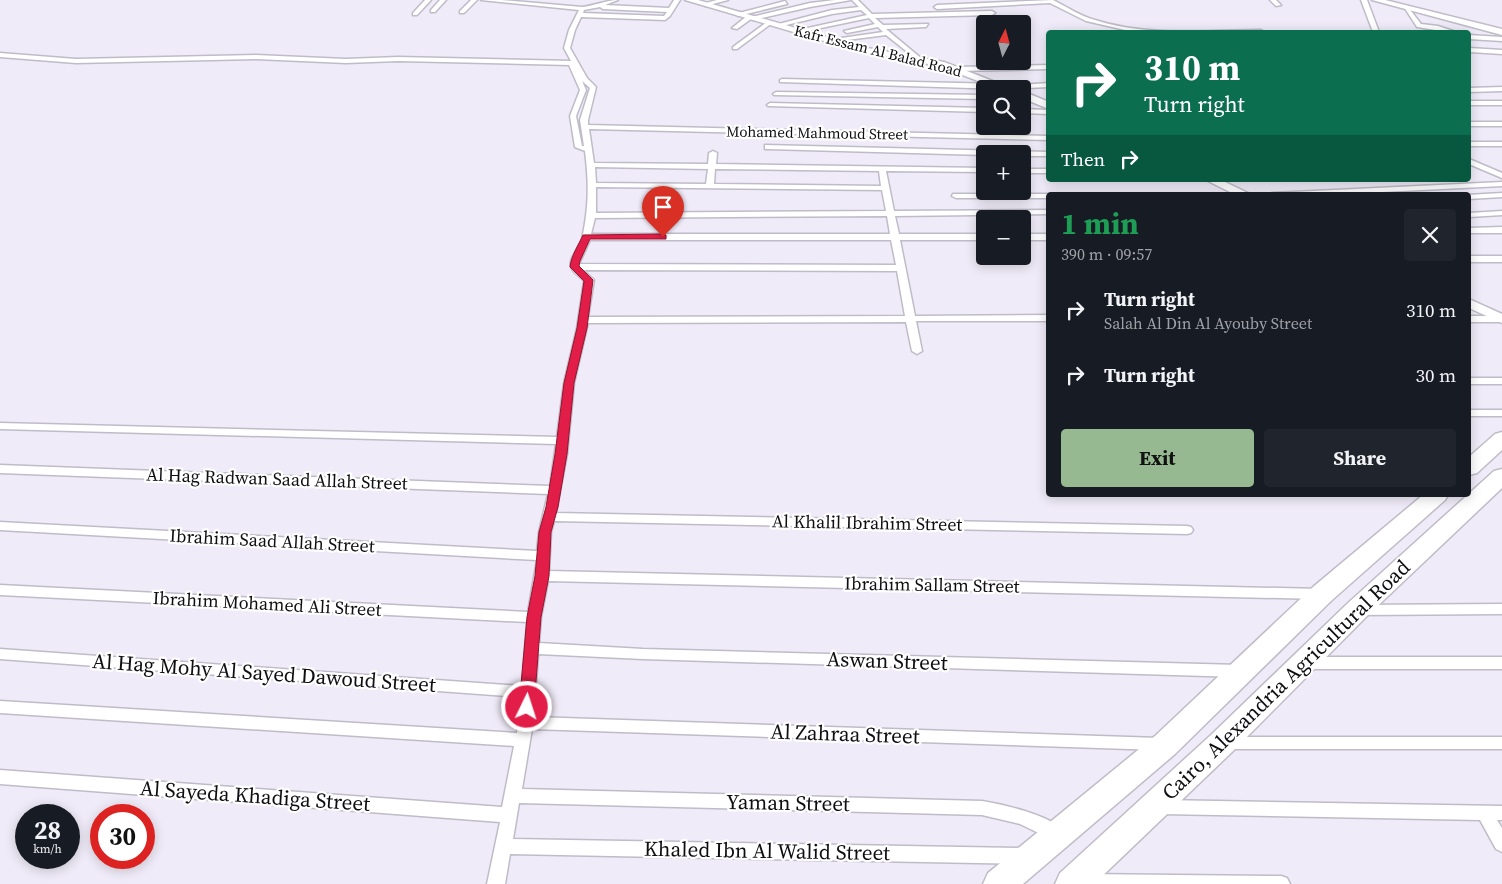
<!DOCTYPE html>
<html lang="en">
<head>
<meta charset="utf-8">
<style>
  :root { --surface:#171b24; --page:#20242c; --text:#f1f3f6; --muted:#9ea1a6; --accent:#96b991 }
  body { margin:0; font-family:"Source Serif 4",serif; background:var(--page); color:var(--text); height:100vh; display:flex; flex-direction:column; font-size:19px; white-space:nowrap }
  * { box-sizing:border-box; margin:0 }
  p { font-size:16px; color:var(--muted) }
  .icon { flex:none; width:28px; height:28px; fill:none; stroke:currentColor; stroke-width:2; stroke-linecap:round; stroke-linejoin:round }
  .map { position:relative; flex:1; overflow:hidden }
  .sheet { position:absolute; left:1046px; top:192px; width:425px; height:305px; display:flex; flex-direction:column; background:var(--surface); border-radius:5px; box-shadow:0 2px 12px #0003 }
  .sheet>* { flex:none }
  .guide { position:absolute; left:1046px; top:30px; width:425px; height:152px; border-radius:5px; box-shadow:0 2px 12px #0003; background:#0b6e4f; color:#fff; overflow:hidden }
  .needle { width:32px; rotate:6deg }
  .tools { position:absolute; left:976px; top:15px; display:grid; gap:10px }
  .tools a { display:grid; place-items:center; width:55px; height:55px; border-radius:5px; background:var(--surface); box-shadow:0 2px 12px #0003; font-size:25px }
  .speed { position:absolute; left:15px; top:804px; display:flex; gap:10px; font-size:25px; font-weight:700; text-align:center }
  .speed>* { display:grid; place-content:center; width:65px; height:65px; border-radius:50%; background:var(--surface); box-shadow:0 2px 12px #0003; line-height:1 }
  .speed small { font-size:12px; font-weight:400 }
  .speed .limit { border:8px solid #d22; background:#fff; color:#111 }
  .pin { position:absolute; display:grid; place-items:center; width:42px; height:42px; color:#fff; margin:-51px -21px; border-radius:50% 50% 50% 0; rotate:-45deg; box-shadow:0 0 5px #0007 }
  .pin .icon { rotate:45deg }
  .me { position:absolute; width:55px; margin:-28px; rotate:4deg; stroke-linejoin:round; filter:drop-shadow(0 0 4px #0008) }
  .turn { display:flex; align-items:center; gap:18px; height:105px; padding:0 15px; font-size:22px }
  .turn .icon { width:65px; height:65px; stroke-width:2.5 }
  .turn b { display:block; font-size:35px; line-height:42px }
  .then { display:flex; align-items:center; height:48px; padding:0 15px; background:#0003; gap:10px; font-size:19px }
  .round { display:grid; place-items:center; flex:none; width:52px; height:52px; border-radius:5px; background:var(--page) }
  .headline { display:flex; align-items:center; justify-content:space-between; height:85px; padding:0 15px }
  h1 { font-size:30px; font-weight:700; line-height:38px; color:#1e9e55 }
  .cta { display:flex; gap:10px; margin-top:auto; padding:10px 15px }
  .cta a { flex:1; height:58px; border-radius:5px; background:var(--accent); color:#111; font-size:20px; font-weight:700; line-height:58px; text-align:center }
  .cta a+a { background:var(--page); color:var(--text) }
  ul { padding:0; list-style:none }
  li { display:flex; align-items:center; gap:15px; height:65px; padding:0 15px }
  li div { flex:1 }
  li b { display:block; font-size:19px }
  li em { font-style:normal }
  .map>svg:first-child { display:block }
</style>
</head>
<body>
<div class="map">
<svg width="1502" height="884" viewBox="0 0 1502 884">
  <rect width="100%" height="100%" fill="#efebf8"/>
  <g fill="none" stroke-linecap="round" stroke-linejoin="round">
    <defs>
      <path id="street" d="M425 0H431L417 15H413V13Z
        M440 0H446L435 12H431V10Z
        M471 0H477L464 13H460V11Z
        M481 0H502L582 7C594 6 606 0 618 0L605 5 669 8 674 0H680L670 16 665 20 581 17 575 30 570 48 587 78 596 87 588 120V125L1049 136V140L589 129 594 163 708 164 709 153 713 151 717 153 716 164 985 168V172L886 171 894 211 1049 210V214L895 216 899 234H985V240H900L915 316 1049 315V321H916L922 351 917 354 912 351 906 322 588 323 574 383 567 454 556 513 1187 526 1191 527 1193 530 1191 533 1187 534 554 521 551 532 549 571 1320 589 1325 591 1327 594 1325 597 1320 599 548 581 541 617 539 643 643 649 1240 665 1245 667 1247 671 1245 675 1240 677 643 659 538 654 534 717 1159 738 1164 739 1167 744 1164 749 1159 750 532 729 522 789 982 801C1001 804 1057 816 1065 834L1063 839 1057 842 1020 824 982 815 519 803 513 839 1025 848 1031 851 1033 856 1031 861 1025 864 510 854 505 884H487L500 822 0 784V770L502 807 514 746 0 713V701L517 733 521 697 0 659V649L522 686 527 622 0 595V585L528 612 537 560 0 530V522L537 551 539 532 548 494 0 473V465L550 486 556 444 0 429V423L557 437 564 383 577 328 584 281C581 277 572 272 571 267 568 259 580 247 582 239 589 207 589 183 585 151L575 147 570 116 580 90 569 65 398 61 346 63 256 59 76 63 0 57V53L76 59 256 55 346 59 398 57 571 61 564 48 569 30 579 10ZM600 7 603 9 667 12 664 16 583 13 584 10ZM582 81 590 88 580 120 584 146H582L576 116 586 90ZM595 167 708 169 706 184 596 183ZM715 169 879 171 881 186 714 184ZM596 187 882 190 886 211 596 213ZM887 216 890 234H591L595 218ZM590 240H891L896 265 579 264ZM583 270 897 271 905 316 588 317 594 280Z
        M717 0H728L705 6 702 4Z
        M835 0H851L810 7 753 20 751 19 737 29 732 28 747 16 752 17 810 3Z
        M852 0H858L872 14 992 11 995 13 992 15 875 18 883 25 928 24 926 27 886 29 922 59V61L920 62 886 35 831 42 828 40 883 32 878 27 847 33 844 31 875 24 869 18 797 33 794 31 867 15 861 10 832 14 778 27 775 25 832 10 859 7Z
        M1053 0C1067 7 1080 16 1095 20 1148 37 1206 30 1261 30L1264 32H1134L1086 21 1050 3 937 9 934 7 937 5Z
        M1270 0H1276L1281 5 1276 6Z
        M1361 0H1367L1379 32H1373Z
        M785 1 787 4 738 16 735 14Z
        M1404 7H1408L1421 24 1438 26 1456 32H1448L1417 27Z
        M767 22 772 23 737 49H733V47Z
        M1469 35 1502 37V41L1469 39Z
        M1469 48 1502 50V54L1469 52Z
        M1049 65V69L957 71 954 69 957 67Z
        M782 79 1002 84 1005 86 1049 83V87L1003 89 780 82V80Z
        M1502 87V91L1469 92V88Z
        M776 92 985 95V99L774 95 773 94Z
        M1469 101H1502V105H1469Z
        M770 103 985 108V112L768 106 767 105Z
        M1022 109 1049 110V114L1022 113Z
        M1469 122H1502V126H1469Z
        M1469 142H1502V146H1469Z
        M765 145 1049 152V156H1022V154L985 155 768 149H765Z
        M1469 159 1502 173V178L1469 164Z
        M1022 169H1049V173H1022Z
        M1502 182V186L1322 195H1268L1272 193Z
        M1502 193V197L1469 199 1467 195Z
        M953 194H1049L1052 195H1049V198H956L952 196Z
        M1502 211V215L1469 217V213Z
        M1502 227V233H1469V228Z
        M1022 234H1049V240H1022Z
        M1469 256H1502V262H1469Z
        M1469 316H1502V322H1469Z
        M1469 378H1502V384H1469Z
        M1469 410H1502V416H1469Z
        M1502 604V614L1359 615 1354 614 1352 610 1354 606 1359 605Z
        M1306 657H1502V669H1306L1301 667 1299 663 1301 659Z
        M1227 737H1502V749H1227L1222 748 1219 743 1222 738Z
        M1161 800 1502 806V820H1497L1502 828V852L1496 849 1480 820 1161 814 1155 812 1153 807 1155 802Z
        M1082 874 1281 876 1287 878 1290 884H1074L1076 876Z"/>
      <path id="secondary" d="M685 0H698L862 47 944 62 1013 89H999L939 66 858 51Z
        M1372 0H1385L1502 29V35Z
        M1022 91 1049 102V109L1022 98Z
        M1206 180H1221L1252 195H1236Z
        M1469 299 1502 314V323L1469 308Z"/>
      <path id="highway" d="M1502 432V450L1477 473 1469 475V457L1495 434Z
        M1502 469V488L1366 617 1232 752 1094 884H1055L1060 873 1212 734 1348 603 1494 471Z
        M1423 495H1448L1445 500 1331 601 1175 754 1023 884H983L988 873 1155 736 1313 587Z"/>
    </defs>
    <!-- street casing -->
    <use href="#street" stroke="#bfbcc8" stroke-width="3"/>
    <!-- secondary casing -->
    <use href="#secondary" stroke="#bfbcc8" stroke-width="3"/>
    <!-- highway casing -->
    <use href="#highway" stroke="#bfbcc8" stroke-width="3"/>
    <!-- street -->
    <use href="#street" fill="#fff" fill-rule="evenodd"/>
    <!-- secondary -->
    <use href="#secondary" fill="#fff" fill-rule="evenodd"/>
    <!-- highway -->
    <use href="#highway" fill="#fff" fill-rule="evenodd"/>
  </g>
  <!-- route -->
  <path fill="#e11d48" stroke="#92132f" d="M663 234 666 235V239H590L580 261 579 266 593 280 587 328 574 383 567 454 558 507 551 532 549 576 541 617 534 707 532 712 527 713 522 712 519 707 527 617 535 576 539 532 546 507 555 454 564 383 577 328 584 281 570 267C571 256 579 244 583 235Z"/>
  <g text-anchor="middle" stroke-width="4.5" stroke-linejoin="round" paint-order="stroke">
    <!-- far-street labels -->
    <g font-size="15" fill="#0f0d11" stroke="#fff">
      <text transform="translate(878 51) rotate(14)" y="5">Kafr Essam Al Balad Road</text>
      <text transform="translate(817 133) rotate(1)" y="5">Mohamed Mahmoud Street</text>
    </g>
    <!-- street labels -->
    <g font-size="18" fill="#0f0d11" stroke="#fff">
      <text transform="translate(277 479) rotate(2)" y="6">Al Hag Radwan Saad Allah Street</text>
      <text transform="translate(867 523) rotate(1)" y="6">Al Khalil Ibrahim Street</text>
      <text transform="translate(272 541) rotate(3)" y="6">Ibrahim Saad Allah Street</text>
      <text transform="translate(932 585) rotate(1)" y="6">Ibrahim Sallam Street</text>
      <text transform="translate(267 604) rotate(3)" y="6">Ibrahim Mohamed Ali Street</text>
    </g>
    <!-- near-street labels -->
    <g font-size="21" fill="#0f0d11" stroke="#fff">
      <text transform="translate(887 661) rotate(2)" y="7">Aswan Street</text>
      <text transform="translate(264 673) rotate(4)" y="7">Al Hag Mohy Al Sayed Dawoud Street</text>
      <text transform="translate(1286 680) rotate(-44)" y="7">Cairo, Alexandria Agricultural Road</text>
      <text transform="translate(845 734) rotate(2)" y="7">Al Zahraa Street</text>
      <text transform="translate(255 796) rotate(4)" y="7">Al Sayeda Khadiga Street</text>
      <text transform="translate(788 803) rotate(1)" y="7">Yaman Street</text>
      <text transform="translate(767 851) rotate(1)" y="7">Khaled Ibn Al Walid Street</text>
    </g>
  </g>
</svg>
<div class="tools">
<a><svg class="needle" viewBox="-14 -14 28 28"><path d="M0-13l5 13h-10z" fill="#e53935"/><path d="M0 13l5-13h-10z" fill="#9ea1a6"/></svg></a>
<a><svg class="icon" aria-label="search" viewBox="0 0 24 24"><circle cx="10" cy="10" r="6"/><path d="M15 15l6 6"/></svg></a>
<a>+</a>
<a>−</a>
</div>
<div class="speed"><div>28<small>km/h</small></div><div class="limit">30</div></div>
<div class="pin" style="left:663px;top:237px;background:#d93025"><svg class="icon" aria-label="arrive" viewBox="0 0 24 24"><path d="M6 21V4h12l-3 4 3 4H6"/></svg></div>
<svg class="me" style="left:527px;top:707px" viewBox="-20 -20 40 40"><circle r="17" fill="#e11d48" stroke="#fff" stroke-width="3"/><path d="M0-11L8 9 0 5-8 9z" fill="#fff"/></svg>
<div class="guide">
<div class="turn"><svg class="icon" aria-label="right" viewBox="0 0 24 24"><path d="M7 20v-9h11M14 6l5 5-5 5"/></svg><div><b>310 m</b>Turn right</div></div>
<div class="then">Then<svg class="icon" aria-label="right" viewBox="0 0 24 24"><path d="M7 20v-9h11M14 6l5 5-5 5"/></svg></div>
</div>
<section class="sheet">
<div class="headline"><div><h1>1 min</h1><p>390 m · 09:57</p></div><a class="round"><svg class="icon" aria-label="close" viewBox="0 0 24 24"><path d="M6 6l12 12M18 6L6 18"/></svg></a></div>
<ul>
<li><svg class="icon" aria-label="right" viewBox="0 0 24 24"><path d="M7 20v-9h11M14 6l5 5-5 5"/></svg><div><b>Turn right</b><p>Salah Al Din Al Ayouby Street</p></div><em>310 m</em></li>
<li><svg class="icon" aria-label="right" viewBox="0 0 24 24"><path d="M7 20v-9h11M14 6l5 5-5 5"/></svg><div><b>Turn right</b></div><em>30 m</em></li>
</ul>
<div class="cta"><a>Exit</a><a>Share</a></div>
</section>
</div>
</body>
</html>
